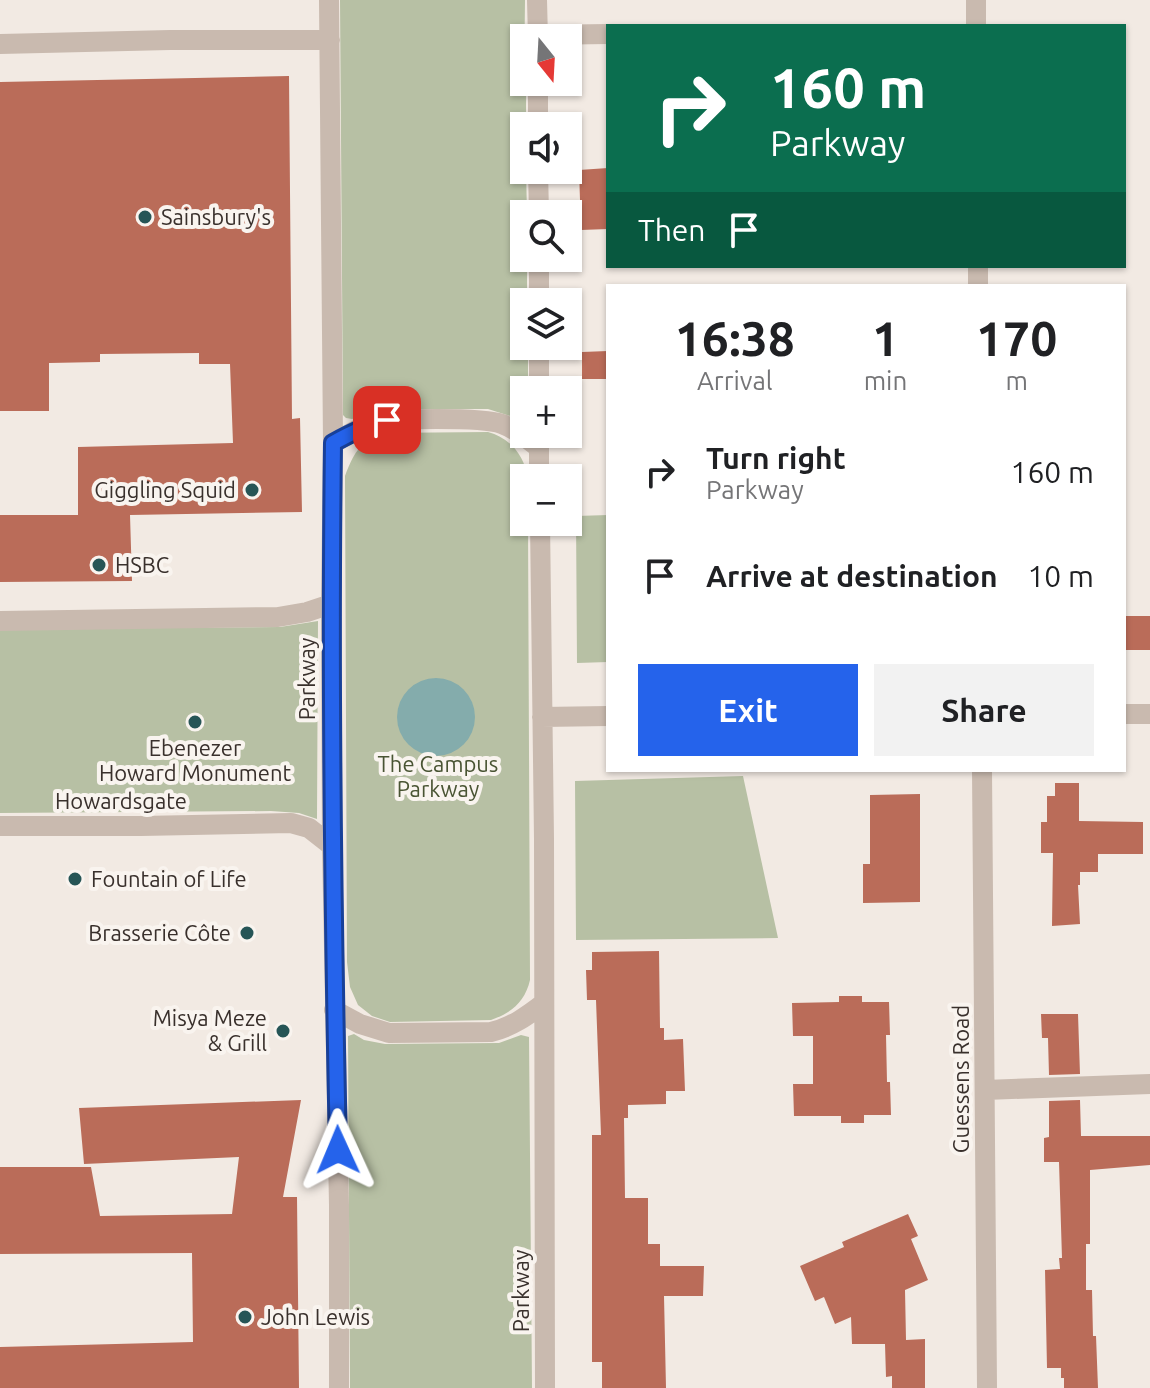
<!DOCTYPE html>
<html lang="en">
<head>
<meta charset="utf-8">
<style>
  :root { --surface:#fff; --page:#f2f2f2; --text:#202124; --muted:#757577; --accent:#2563eb }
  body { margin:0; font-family:Ubuntu,sans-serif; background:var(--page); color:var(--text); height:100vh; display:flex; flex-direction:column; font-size:30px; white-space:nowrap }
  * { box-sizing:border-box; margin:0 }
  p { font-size:26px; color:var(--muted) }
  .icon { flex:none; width:44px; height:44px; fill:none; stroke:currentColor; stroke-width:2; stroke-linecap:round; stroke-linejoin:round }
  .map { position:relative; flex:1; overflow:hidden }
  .side { position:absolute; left:606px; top:284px; width:520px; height:488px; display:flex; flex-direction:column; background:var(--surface); border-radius:0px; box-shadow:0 2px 6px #0004 }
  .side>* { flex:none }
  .hud { position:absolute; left:606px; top:24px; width:520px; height:244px; border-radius:0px; box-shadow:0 2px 6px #0004; background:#0b6e4f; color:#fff; overflow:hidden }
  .needle { width:52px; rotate:162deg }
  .fabs { position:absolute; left:510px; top:24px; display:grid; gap:16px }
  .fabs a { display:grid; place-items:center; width:72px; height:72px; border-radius:0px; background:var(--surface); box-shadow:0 2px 6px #0004; font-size:40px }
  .pin { position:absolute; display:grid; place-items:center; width:68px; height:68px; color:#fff; margin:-34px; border-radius:16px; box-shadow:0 4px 12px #0006 }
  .me { position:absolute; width:88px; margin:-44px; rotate:359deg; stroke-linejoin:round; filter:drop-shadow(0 0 6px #0008) }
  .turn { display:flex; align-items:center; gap:28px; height:168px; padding:0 32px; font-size:36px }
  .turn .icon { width:104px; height:104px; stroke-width:2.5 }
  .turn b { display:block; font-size:56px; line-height:68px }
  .then { display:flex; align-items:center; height:76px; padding:0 32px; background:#0003; gap:16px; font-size:30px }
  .eta { display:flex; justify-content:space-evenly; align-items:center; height:136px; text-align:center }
  .eta b { font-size:48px; font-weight:700; line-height:56px }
  .primary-button { display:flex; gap:16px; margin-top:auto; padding:16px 32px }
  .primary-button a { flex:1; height:92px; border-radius:0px; background:var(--accent); color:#fff; font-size:32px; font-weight:700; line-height:92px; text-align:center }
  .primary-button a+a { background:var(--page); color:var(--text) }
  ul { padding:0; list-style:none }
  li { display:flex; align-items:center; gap:24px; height:104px; padding:0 32px }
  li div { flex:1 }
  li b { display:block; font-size:30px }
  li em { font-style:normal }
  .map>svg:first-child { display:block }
</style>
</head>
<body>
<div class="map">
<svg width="1150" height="1388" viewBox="0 0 1150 1388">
  <rect width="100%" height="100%" fill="#f2eae3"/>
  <!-- green -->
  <path fill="#b7c0a4" d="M340 0H525L524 82H526V126H524V170H526L527 214H524V258H527V302H524V346H528V390H524V418L520 419 488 409H385L352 419 346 418 343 415Z
    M488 432C510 438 524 455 528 478H524V522H528L530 980C525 1002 511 1013 491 1020L390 1022 372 1016 358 1005 350 987 347 962 345 476C354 453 358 445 380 433Z
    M608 515V662L577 663 576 516Z
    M318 621 317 819 299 813 271 811 0 813V629L280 627Z
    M743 776 778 938 576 940 575 781Z
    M354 1034 364 1040 385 1044 499 1043 521 1035 529 1037 532 1388H350L348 1036Z"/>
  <!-- water -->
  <path fill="#84acac" d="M397 717a39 39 0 1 1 78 0a39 39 0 1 1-78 0Z"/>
  <!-- building -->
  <path fill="#ba6c59" d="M289 76 292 419 300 418 302 512 130 515 132 581 0 582V515H78V447L233 443 230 364H199V353L100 354V362L49 363V411H0V82Z
    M608 168V229L581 230 579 170Z
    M608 351V379H582V352Z
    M1124 616H1150V650H1124Z
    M1055 783H1079V821L1143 822V854H1098V872H1080V885H1078L1080 924 1052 926 1053 853H1041V822H1047V796H1055Z
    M920 794V902L863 903V864H870V795Z
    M659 951 660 1028H664V1040L683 1039 685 1091H666V1104L628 1105V1118H624L625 1198H648V1244H660V1266H704L703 1296H664L666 1388H602V1362H592V1135H601L596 1000H587L586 970H592V952Z
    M839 996H862V1002H889L890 1035H886L887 1082H890L891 1115H864V1123H841V1116H794L793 1084H813V1036H793L792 1003 839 1002Z
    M1041 1014H1078L1080 1074 1049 1075 1048 1038H1042Z
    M301 1100 283 1197H297L299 1388H0V1347L193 1342 192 1253 0 1254V1167H91L100 1216 232 1214 239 1157 84 1164 79 1108Z
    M1080 1100 1081 1136H1150V1165L1090 1170V1244H1086V1290H1092L1093 1336H1096L1098 1388H1064V1378H1061V1368H1047L1045 1270 1060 1269 1059 1258H1062L1059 1162H1044V1138L1049 1137V1101Z
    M908 1214 918 1236 911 1239 928 1280 905 1290 906 1340 925 1339V1388H892V1376L886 1377 885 1344H852L851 1317 835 1324 824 1297 815 1301 800 1266 844 1247 842 1242Z"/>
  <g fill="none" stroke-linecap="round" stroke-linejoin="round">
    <!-- minor -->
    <path stroke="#c9baaf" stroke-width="20" d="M329 0 333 443 331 604 332 846 339 1205V1388
      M537 0 538 38
      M976 26V0
      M538 35 608 34
      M0 44 170 40H330
      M538 82V126
      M538 170 539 214
      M539 258V302
      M978 266V286
      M539 346V390
      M539 434V478
      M333 443C346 436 358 428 372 423 391 418 483 417 502 424 516 429 527 439 539 448
      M540 522 544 839 545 1388
      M0 621 278 617 307 612 331 604
      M1124 714H1150
      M542 717 608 716
      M982 770 987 1388
      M0 826H141L291 823 309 828 332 846
      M334 1010 360 1024 389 1033 491 1032C512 1027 527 1016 544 1003
      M985 1090 1150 1084"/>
  </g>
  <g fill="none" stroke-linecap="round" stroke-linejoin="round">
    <defs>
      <path id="route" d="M338 1150C333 914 330 679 333 443 351 433 367 425 387 420"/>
    </defs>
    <!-- route casing -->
    <use href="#route" stroke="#184099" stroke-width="20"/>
    <!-- route -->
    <use href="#route" stroke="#2563eb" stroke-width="14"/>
  </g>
  <!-- markers -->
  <g fill="#265556" stroke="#f9f4ef" stroke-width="3">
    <circle cx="145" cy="217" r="8"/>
    <circle cx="252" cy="490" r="8"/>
    <circle cx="99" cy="565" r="8"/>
    <circle cx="195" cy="722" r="8"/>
    <circle cx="75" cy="879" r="8"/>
    <circle cx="247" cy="933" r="8"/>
    <circle cx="283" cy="1031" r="8"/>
    <circle cx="245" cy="1317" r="8"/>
  </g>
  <g text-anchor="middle" stroke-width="8" stroke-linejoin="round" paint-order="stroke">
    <!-- poi labels -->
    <g font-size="22" fill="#39302c" stroke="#f9f4ef" text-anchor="start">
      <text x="161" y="225">Sainsbury's</text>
      <text x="236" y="498" text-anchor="end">Giggling Squid</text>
      <text x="115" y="573">HSBC</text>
      <text x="195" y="756" text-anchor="middle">Ebenezer<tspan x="195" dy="25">Howard Monument</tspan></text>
      <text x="91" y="887">Fountain of Life</text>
      <text x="231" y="941" text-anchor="end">Brasserie Côte</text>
      <text x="267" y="1026" text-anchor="end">Misya Meze<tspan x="267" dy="25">&amp; Grill</tspan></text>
      <text x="261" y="1325">John Lewis</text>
    </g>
    <!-- street labels -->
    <g font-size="22" fill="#39302c" stroke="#f9f4ef">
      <text transform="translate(307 679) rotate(-90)" y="8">Parkway</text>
      <text x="121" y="809">Howardsgate</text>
      <text transform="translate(961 1079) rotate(-90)" y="8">Guessens Road</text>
      <text transform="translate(521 1291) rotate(-90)" y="8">Parkway</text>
    </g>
    <!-- park labels -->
    <g font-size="22" fill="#495433" stroke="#f9f4ef">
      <text x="438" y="772">The Campus<tspan x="438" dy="25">Parkway</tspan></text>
    </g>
  </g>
</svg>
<div class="fabs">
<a><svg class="needle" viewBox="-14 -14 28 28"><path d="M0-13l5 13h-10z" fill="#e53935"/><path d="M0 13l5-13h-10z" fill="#757577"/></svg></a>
<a><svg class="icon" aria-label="sound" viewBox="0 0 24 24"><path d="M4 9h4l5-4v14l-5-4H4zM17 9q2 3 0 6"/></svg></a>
<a><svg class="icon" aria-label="search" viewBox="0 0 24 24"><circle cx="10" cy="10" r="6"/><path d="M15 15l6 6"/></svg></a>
<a><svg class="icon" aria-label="layers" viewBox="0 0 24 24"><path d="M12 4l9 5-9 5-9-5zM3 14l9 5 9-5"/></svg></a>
<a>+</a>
<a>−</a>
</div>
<div class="pin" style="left:387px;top:420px;background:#d93025"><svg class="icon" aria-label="arrive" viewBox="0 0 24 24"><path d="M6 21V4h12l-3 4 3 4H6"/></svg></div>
<svg class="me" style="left:338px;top:1150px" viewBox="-20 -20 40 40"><path d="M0-17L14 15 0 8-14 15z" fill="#2563eb" stroke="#fff" stroke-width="4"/></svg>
<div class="hud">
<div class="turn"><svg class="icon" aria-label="right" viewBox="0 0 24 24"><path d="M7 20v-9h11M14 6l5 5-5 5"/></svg><div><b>160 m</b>Parkway</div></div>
<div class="then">Then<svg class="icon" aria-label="arrive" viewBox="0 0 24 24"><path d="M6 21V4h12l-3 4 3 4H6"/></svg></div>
</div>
<section class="side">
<div class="eta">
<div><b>16:38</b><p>Arrival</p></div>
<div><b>1</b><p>min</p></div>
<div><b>170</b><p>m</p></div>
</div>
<ul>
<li><svg class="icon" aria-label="right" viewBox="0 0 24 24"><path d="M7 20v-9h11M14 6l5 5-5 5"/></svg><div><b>Turn right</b><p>Parkway</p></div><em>160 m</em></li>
<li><svg class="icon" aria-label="arrive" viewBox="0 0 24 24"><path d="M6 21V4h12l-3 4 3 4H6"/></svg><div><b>Arrive at destination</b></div><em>10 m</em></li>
</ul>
<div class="primary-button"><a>Exit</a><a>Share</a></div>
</section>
</div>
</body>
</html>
